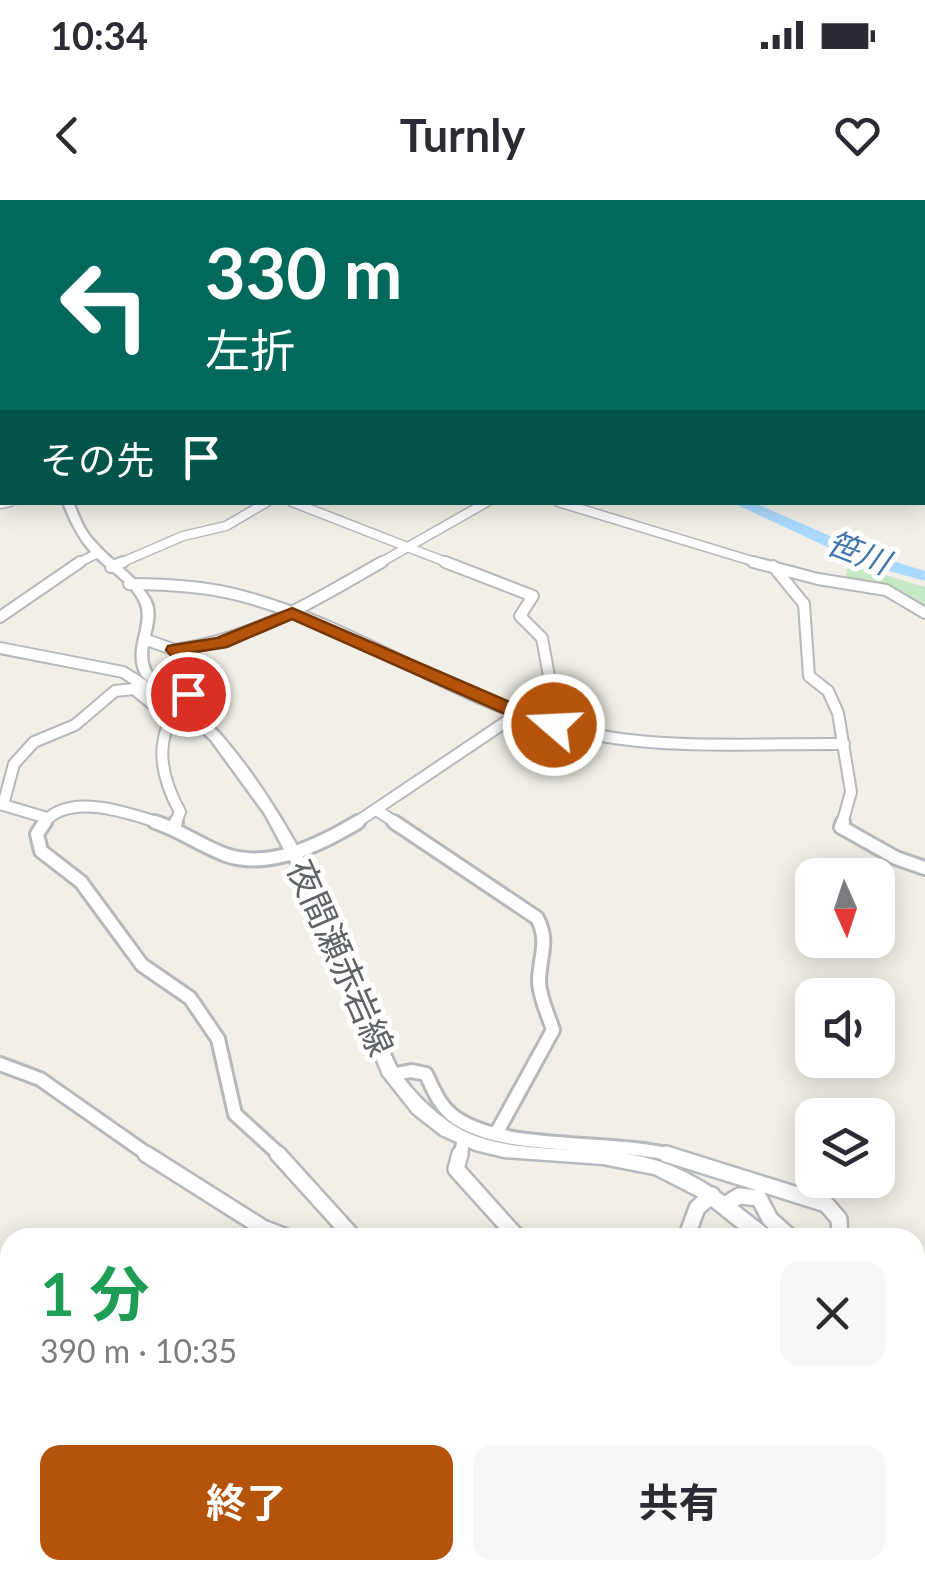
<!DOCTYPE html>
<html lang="ja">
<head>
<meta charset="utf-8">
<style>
  :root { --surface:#fff; --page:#f7f7f7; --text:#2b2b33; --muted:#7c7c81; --accent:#b45309 }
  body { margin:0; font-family:Lato,"Noto Sans JP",sans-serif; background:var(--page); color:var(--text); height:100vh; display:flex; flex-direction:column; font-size:38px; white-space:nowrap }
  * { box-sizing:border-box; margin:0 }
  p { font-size:32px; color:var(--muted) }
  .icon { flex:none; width:55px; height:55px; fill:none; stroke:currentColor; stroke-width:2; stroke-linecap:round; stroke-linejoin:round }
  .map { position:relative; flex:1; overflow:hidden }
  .side { position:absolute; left:0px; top:1028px; width:925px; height:352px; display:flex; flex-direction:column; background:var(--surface); border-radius:30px 30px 0 0; box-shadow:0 5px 25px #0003 }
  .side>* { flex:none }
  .guide { position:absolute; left:0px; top:0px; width:925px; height:305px; box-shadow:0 5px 25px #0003; background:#00695c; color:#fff; overflow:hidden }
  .needle { width:65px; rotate:177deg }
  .buttons { position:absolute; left:795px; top:658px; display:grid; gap:20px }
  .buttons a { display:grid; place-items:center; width:100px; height:100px; border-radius:20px; background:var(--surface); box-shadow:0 5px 25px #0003; font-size:50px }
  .pin { position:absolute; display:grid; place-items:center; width:85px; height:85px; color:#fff; margin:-42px; border:5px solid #fff; border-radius:50%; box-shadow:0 2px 10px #0007 }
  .me { position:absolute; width:110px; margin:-55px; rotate:289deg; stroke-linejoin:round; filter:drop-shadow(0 0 8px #0008) }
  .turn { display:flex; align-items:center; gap:35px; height:210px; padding:0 40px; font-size:45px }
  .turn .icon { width:130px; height:130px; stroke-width:2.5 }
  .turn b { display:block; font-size:70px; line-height:85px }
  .then { display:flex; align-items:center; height:95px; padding:0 40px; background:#0003; gap:20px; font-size:38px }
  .round { display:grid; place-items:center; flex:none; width:105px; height:105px; border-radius:20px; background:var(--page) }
  .summary { display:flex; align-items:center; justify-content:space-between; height:170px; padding:0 40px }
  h1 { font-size:60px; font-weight:700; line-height:75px; color:#1e9e55 }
  .primary-button { display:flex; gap:20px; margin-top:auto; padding:20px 40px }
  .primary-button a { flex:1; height:115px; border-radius:20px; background:var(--accent); color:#fff; font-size:40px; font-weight:700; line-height:115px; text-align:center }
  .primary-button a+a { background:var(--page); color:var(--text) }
  .status { display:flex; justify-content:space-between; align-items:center; height:70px; padding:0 50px; background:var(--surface); direction:ltr }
  .status svg { height:28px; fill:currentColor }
  header { display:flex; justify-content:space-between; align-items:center; height:130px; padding:0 40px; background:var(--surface); font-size:45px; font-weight:700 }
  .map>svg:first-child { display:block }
</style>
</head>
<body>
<div class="status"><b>10:34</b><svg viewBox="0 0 49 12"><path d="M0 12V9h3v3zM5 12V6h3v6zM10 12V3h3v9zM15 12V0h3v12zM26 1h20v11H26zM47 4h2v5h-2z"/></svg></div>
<header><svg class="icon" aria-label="back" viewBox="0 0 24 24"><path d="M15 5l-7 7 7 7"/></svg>Turnly<svg class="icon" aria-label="heart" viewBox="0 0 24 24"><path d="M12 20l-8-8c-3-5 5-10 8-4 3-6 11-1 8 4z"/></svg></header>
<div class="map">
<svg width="925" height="1379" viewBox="0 0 925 1379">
  <rect width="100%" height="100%" fill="#f1efe8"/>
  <!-- green -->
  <path fill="#c5e8c5" d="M862 368 925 387V404L889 387 846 379 847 369Z"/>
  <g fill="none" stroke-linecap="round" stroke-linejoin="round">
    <!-- river -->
    <path fill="#aadaff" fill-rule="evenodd" d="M97 0H183L184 2H100Z
      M367 0H377L378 2H368Z
      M0 189H2V197H0Z
      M922 252H925V261H922Z
      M731 302H752L876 356 925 371V381L864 364Z"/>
    <defs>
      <path id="street-far4" d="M81 0 90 2
        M131 0H167
        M249 0 253 2
        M569 0 579 2
        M643 0 652 1
        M606 2 612 0
        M700 2 707 0"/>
      <path id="street-far3" d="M292 302 451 364
        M558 302 762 364
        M0 304 10 302
        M76 364 96 354
        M118 364 183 336 226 326 267 302
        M378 364 487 302"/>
      <path id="street-far2" d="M445 362 533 396 520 416 542 438 554 503V525
        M753 362 818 379 886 390 925 413
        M773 366 804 404 809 476 828 491 838 513 851 592 842 624
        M111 367 123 362
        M129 384C167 384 205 386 242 396 348 424 439 489 543 522 639 553 744 543 844 544
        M0 417 80 362
        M144 439 175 450 185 460 180 475 190 488C156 531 154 564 180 612L175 624
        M0 448 123 472 170 502
        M175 450C257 438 311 402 382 362
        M0 604 47 618
        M3 605 14 564 34 542 75 525 115 491 134 489 151 503 168 502
        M378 611 398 624
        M43 624C68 591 130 613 162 624
        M354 624 519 513"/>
      <path id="street-far1" d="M45 622 37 634 41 651 81 682 142 765 190 798 218 839 235 914 281 956
        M155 622C180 630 201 646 226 655 270 670 321 644 358 622
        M394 622 537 718C550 742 539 757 539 782 540 799 548 814 553 830L497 932
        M843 622 841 627 896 658 925 668
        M174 628 176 622
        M0 864 40 879 150 956
        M392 875 411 871 426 874C434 891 440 907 456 918 505 952 614 939 675 956
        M460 956 464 940"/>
      <path id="street" d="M146 954 263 1028 289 1038
        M278 954 354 1038
        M460 954 456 969 518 1038
        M666 954 826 1004 839 1019 840 1038
        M725 1005 739 996 759 998 770 1019 791 1038
        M686 1038 697 1008 712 995
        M915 1206 925 1207"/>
      <path id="secondary" d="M751 0H779L782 2H760Z
        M922 15H925V19H922Z
        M0 273H2V279H0Z
        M63 302H73C79 317 84 331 95 342 111 361 134 374 148 396 164 419 139 445 150 469 160 490 205 516 222 536 263 584 295 639 323 695 344 736 361 778 378 820 385 838 391 860 402 876 415 894 432 910 450 923 502 959 583 943 643 957 693 968 732 1001 772 1033L774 1038H751L701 998 654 974 603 964 504 957 475 950 441 935 413 913 383 875 310 698 265 614 211 540 142 476C126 449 152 424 139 400 130 382 109 370 95 356 80 341 71 323 63 302Z
        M915 1132 925 1135V1154L915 1150Z"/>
    </defs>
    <!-- street-far4 casing -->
    <use href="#street-far4" stroke="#b5b8bc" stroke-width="9"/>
    <!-- street-far3 casing -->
    <use href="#street-far3" stroke="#b5b8bc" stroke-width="11"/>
    <!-- street-far2 casing -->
    <use href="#street-far2" stroke="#b5b8bc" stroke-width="14"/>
    <!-- street-far1 casing -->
    <use href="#street-far1" stroke="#b5b8bc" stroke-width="18"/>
    <!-- street casing -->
    <use href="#street" stroke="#b5b8bc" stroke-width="20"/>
    <!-- secondary casing -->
    <use href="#secondary" stroke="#b6babf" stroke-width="5"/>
    <!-- street-far4 -->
    <use href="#street-far4" stroke="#fff" stroke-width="6"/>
    <!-- street-far3 -->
    <use href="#street-far3" stroke="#fff" stroke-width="8"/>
    <!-- street-far2 -->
    <use href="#street-far2" stroke="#fff" stroke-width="10"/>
    <!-- street-far1 -->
    <use href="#street-far1" stroke="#fff" stroke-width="12"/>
    <!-- street -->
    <use href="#street" stroke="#fff" stroke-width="15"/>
    <!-- secondary -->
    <use href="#secondary" fill="#fff" fill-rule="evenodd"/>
    <defs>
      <path id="rail" d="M720 2 727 0"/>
    </defs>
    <!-- rail casing -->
    <use href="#rail" stroke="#b6b7b8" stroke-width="5"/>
    <!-- rail -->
    <use href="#rail" stroke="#fff" stroke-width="2.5" stroke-dasharray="6" stroke-linecap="butt"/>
  </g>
  <!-- route -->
  <path fill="#b45309" stroke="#753606" stroke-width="2.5" d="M292 408 526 509 561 521 564 525 554 531 512 517 292 419 227 447 189 453 195 460 190 475 200 488 195 498H181V489L171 476 176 461 166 450 168 446 217 438Z"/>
  <g text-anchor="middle" stroke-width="10" stroke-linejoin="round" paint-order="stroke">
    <!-- far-water labels -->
    <g font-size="32" font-style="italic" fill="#4174aa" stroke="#fff">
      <text transform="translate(858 353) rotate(21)" y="11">笹川</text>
    </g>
    <!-- street labels -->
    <g font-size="35" fill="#5f6368" stroke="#fff">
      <text transform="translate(340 758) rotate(66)" y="12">夜間瀬赤岩線</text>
    </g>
  </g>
</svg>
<div class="buttons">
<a><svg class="needle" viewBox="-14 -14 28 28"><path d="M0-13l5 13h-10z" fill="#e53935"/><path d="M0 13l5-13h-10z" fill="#7c7c81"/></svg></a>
<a><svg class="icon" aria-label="sound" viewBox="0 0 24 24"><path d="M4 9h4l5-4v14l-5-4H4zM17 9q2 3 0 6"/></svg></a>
<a><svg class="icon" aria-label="layers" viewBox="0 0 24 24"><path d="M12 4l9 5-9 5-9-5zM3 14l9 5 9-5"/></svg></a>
</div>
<div class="pin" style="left:188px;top:494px;background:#d93025"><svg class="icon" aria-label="arrive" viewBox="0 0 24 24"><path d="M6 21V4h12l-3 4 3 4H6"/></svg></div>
<svg class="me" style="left:554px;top:525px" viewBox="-20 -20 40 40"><circle r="17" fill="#b45309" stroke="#fff" stroke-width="3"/><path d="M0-11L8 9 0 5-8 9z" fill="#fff"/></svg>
<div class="guide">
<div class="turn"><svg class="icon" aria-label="left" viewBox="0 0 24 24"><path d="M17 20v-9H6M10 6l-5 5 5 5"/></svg><div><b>330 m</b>左折</div></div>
<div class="then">その先<svg class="icon" aria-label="arrive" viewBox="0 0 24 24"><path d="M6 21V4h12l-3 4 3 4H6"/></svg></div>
</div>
<section class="side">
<div class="summary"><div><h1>1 分</h1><p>390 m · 10:35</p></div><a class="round"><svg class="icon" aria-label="close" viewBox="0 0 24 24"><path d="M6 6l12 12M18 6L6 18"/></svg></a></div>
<div class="primary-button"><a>終了</a><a>共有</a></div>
</section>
</div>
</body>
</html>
